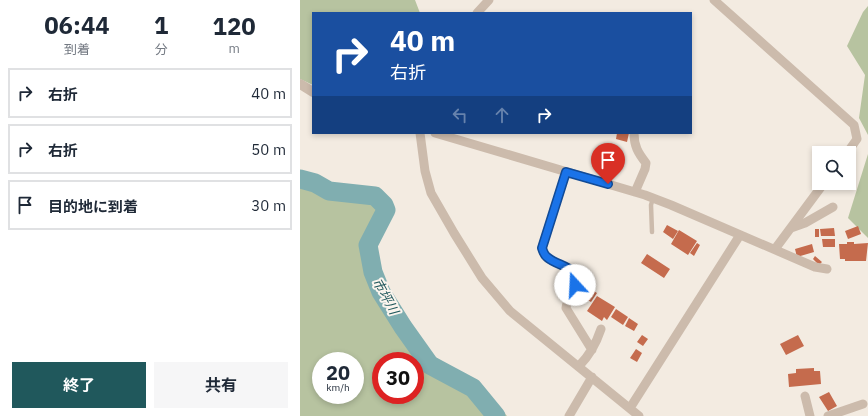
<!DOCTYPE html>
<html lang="ja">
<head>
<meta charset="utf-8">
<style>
  :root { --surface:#fff; --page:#f6f6f7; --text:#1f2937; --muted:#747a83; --line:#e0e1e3; --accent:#20585c }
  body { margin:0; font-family:"IBM Plex Sans","Noto Sans JP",sans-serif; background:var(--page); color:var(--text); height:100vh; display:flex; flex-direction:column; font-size:15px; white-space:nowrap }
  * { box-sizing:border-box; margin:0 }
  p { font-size:13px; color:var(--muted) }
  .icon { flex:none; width:22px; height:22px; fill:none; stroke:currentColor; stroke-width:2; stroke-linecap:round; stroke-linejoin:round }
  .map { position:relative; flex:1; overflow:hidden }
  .drawer { display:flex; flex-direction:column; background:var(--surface); width:300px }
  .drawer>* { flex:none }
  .hud { position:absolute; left:12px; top:12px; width:380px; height:122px; border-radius:0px; box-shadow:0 2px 6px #0003; background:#1a4fa0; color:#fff; overflow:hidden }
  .tools { position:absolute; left:512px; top:146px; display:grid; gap:8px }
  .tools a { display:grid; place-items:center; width:44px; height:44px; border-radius:0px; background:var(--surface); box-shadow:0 2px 6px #0003; font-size:20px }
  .speed { position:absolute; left:12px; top:352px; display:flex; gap:8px; font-size:20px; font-weight:700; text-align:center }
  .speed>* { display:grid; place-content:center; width:52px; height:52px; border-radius:50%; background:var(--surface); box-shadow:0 2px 6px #0003; line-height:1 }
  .speed small { font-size:10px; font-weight:400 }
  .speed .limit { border:6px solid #d22; background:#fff; color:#111 }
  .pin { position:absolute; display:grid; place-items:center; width:34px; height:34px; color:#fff; margin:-41px -17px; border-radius:50% 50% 50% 0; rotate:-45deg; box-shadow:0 0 4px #0007 }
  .pin .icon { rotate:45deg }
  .me { position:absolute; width:44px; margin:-22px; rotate:340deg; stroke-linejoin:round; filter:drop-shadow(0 0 3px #0008) }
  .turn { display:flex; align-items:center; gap:14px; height:84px; padding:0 12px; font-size:18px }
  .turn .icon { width:52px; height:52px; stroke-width:2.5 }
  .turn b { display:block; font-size:28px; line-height:34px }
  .lanes { display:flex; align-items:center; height:38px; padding:0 12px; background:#0003; justify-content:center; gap:20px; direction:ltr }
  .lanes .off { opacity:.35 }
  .eta { display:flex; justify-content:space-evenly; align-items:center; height:68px; text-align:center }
  .eta b { font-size:24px; font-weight:700; line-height:28px }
  .primary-button { display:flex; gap:8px; margin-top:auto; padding:8px 12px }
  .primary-button a { flex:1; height:46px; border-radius:0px; background:var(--accent); color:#fff; font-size:16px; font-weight:700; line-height:46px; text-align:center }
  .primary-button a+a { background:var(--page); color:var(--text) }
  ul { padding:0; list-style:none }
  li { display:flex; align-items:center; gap:12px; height:50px; margin:0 8px 6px; padding:0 4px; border:2px solid var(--line); border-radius:0px }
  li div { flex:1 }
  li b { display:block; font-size:15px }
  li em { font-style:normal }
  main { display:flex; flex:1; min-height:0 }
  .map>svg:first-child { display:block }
</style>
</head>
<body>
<main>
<section class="drawer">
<div class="eta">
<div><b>06:44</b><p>到着</p></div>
<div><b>1</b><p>分</p></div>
<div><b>120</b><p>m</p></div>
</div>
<ul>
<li><svg class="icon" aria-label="right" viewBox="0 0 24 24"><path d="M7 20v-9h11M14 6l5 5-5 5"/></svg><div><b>右折</b></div><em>40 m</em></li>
<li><svg class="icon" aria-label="right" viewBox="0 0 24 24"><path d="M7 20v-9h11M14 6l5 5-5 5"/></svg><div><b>右折</b></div><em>50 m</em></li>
<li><svg class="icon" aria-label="arrive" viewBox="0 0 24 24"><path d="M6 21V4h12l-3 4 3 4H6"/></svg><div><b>目的地に到着</b></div><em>30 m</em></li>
</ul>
<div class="primary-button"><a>終了</a><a>共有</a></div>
</section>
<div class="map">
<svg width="568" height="416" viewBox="0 0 568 416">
  <rect width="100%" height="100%" fill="#f3ebe1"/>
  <!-- green -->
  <path fill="#b7c3a0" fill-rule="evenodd" d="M0 0H115L120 13H13V85L0 79Z
    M568 6V135L559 118 565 75 547 46 563 12Z
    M568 154V238L548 218Z
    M0 179 10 181 36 195 73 205 82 218 71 251 95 311 129 353 181 386 207 416H0ZM21 361H55V395H21ZM81 361H115V395H81Z"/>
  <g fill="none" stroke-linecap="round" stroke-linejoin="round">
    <!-- river -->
    <path stroke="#80aeb0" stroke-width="19" d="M0 179 15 183 29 191 75 196 84 205 86 210 68 245 73 272 81 292 103 327 130 365 173 388 196 416"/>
  </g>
  <!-- building -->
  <path fill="#c56b4d" d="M317 133H329L327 142 316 139Z
    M367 225 378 231 373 239 363 232Z
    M558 226 561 234 548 239 545 231Z
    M534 228 535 236H521L520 229Z
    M515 229H519V237H515Z
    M379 230 397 241 388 255 371 244Z
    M522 239H535V247H523Z
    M547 242H554V244L568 243 566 261H545V259H540L539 244H547Z
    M397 243 400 245 394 256 390 253Z
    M512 244 514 252 497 257 495 249Z
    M347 254 370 269 364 278 341 263Z
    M515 256 522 262 519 265 513 259Z
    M287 287 297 293 291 302 281 296Z
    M297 296 315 307 307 320 304 317 302 321 287 311Z
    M316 309 328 317 323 325 311 317Z
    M329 318 338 324 334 331 325 326Z
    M342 335 348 339 343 346 337 342Z
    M498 335 504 346 486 355 480 344Z
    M336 349 342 353 337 362 330 358Z
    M514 368V371H520L521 384 489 387 488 374 496 373V369Z
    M529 392 537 406 528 411 519 397Z"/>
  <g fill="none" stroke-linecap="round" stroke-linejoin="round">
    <!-- service -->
    <path stroke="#ccbbac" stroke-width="4.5" d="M352 232 351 205 353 198"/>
    <!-- minor -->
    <path stroke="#ccbbac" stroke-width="9" d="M414 0 554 125 557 139 547 153
      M177 13 189 0
      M120 133 125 171 131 193 154 233 182 278 210 311 339 416
      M135 133 345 195 371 205 515 267 527 269
      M334 133C334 146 338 153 346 163L345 169 335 192
      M266 172 242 248C243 251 244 255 246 257 253 263 276 268 277 278 277 288 267 297 266 308L292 350
      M491 228 505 223 533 207
      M475 249 524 183
      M279 366C290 355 296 344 301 329
      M505 396 510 416
      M330 408 440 235
      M269 416 292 377
      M528 416 563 404"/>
    <!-- tertiary -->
    <path stroke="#ccbbac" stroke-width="10" d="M0 84 13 92"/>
  </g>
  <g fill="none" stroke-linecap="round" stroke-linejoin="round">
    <defs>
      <path id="route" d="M275 285C280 266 258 267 247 257 244 255 243 251 242 248L266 172 308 184"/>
    </defs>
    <!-- route casing -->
    <use href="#route" stroke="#114b97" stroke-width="10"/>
    <!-- route -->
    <use href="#route" stroke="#1a73e8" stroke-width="7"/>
  </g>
  <g text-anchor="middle" stroke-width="4" stroke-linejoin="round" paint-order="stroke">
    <!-- water labels -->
    <g font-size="13" font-style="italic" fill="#20585c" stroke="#fbf5ee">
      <text transform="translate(86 296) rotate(61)" y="5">市坪川</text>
    </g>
  </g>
</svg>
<div class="tools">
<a><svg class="icon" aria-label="search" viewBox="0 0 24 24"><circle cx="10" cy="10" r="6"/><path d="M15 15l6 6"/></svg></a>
</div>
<div class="speed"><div>20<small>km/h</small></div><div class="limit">30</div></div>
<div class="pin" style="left:308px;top:184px;background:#d93025"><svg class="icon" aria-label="arrive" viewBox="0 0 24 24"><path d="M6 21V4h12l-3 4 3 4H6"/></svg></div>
<svg class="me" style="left:275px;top:285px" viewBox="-20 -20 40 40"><circle r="19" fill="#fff"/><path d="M0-13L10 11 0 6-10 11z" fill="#1a73e8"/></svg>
<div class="hud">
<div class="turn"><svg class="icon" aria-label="right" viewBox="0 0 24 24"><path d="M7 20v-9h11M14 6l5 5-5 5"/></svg><div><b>40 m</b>右折</div></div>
<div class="lanes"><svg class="icon off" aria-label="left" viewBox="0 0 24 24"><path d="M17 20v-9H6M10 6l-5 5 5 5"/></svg><svg class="icon off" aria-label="ahead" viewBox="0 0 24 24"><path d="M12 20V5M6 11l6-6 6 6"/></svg><svg class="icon" aria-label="right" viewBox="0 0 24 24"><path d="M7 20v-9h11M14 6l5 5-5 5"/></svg></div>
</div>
</div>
</main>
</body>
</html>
